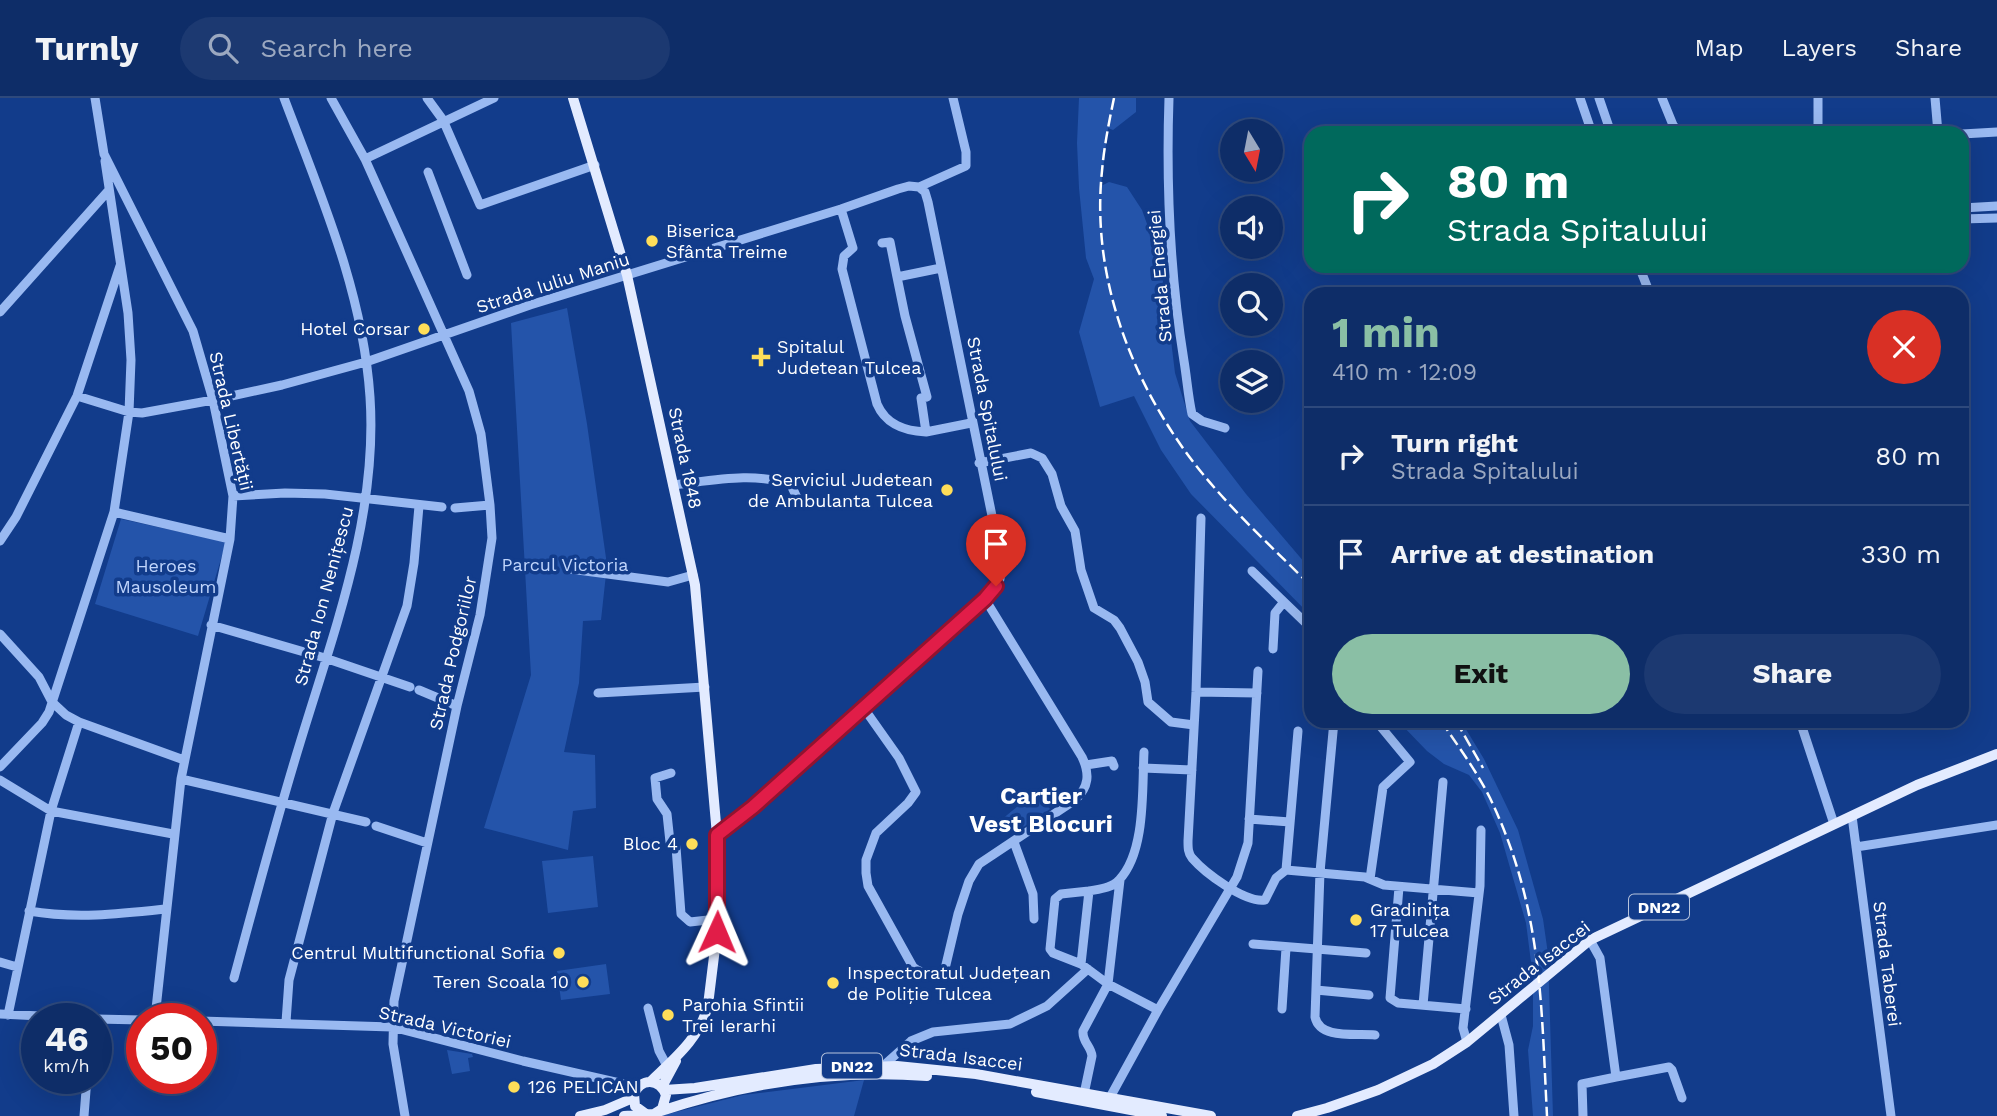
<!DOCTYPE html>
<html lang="en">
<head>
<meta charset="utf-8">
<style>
  :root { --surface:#0e2d68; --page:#1c3971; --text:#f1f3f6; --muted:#9ba8c0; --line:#2e497c; --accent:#8abfa5 }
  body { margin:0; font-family:"Work Sans",sans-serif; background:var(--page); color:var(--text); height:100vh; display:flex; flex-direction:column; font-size:26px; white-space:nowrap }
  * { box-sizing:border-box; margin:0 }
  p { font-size:23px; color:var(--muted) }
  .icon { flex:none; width:38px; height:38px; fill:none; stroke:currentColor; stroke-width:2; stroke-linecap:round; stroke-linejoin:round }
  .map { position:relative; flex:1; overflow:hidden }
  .side { position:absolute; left:1304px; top:189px; width:665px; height:441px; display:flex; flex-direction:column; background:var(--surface); border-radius:21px; box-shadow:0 7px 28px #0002,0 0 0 2px var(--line) }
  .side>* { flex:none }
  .guide { position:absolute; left:1304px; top:28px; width:665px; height:147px; border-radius:21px; box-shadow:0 7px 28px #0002,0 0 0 2px var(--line); background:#00695c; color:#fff; overflow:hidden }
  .needle { width:46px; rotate:170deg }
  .buttons { position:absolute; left:1220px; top:21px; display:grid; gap:14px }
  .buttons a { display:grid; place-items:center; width:63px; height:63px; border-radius:50%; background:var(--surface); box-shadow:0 7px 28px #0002,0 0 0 2px var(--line); font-size:35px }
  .speed { position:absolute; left:21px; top:905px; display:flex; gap:14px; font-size:35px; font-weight:700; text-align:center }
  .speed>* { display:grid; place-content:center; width:91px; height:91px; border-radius:50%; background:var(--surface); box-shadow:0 7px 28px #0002,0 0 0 2px var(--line); line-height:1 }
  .speed small { font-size:18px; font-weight:400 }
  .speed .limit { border:10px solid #d22; background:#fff; color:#111 }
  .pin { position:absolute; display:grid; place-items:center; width:60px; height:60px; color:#fff; margin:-72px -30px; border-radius:50% 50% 50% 0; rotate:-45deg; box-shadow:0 0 7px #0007 }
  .pin .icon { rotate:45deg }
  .me { position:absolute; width:77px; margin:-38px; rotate:1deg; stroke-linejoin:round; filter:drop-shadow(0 0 5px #0008) }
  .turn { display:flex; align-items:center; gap:24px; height:147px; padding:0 28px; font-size:32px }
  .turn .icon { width:91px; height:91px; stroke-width:2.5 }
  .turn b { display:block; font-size:49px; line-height:60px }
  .round { display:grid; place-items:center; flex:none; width:74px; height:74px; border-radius:37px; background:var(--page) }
  .overview { display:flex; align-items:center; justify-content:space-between; height:119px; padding:0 28px }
  h1 { font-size:42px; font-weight:700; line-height:52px; color:var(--accent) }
  .action { display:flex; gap:14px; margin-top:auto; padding:14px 28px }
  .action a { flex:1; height:80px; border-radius:42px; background:var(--accent); color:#111; font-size:28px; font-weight:700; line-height:80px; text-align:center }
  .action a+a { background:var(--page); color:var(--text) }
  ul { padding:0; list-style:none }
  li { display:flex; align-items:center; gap:21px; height:98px; padding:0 28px; border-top:2px solid var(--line) }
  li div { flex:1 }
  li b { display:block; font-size:26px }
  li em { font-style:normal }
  header { display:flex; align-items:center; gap:42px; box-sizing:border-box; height:98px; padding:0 35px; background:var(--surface); border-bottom:2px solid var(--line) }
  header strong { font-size:33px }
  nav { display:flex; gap:38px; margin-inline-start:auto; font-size:24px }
  .search { width:490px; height:63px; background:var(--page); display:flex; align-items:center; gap:18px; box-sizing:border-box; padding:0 24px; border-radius:38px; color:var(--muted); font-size:26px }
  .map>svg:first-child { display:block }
</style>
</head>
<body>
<header>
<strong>Turnly</strong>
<div class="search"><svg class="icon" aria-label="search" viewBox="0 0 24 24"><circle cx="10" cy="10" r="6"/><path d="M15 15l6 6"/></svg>Search here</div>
<nav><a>Map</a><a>Layers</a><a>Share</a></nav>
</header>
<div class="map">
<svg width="1997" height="1018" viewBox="0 0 1997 1018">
  <rect width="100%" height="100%" fill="#123c8b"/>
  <!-- green -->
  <path fill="#2454aa" d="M1079 0H1136V14L1113 32 1108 30 1101 88 1109 84 1127 89 1142 112 1156 151 1165 193 1175 275 1190 323 1246 396 1305 465 1311 477V518L1191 396 1161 352 1134 298 1100 309 1079 234 1094 181 1086 160 1079 90 1077 45Z
    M567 210 587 326 607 467 601 522 583 523 579 585 564 654 595 657 596 710 573 713 568 752 484 730 531 577 511 225Z
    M121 421 226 444 198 538 95 506Z
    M1398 623H1461L1484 661 1518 732 1543 821 1548 856 1553 1018H1533L1528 952 1533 928V880L1526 825 1500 735 1482 694 1469 677 1444 666 1427 653Z
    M1036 693 1050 711 1013 736 1001 722Z
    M593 758 598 809 548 815 542 763Z
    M606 866 610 896 561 902 557 873Z
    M447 952 472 956 473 959 468 960 470 973 452 976Z
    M864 982 854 1018H660L743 997Z"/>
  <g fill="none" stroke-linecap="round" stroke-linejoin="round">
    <!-- minor -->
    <path stroke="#99b9f1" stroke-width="9" d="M95 0 104 56 193 233 213 302 233 398 230 441 181 681 155 920
      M331 0 365 61 469 293 481 336 490 407 492 440 480 517 457 608 394 903 393 946 405 1018
      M427 0 443 22 480 107 595 67
      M1169 0C1166 88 1170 176 1184 263 1187 281 1188 298 1192 316L1202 323 1225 330
      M1580 0 1592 35
      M1599 0 1611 35
      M1662 0 1673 27 1679 35
      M1818 0V35
      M1935 0 1938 35
      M1962 36 1997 34
      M365 61 494 0
      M428 74 467 177
      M1962 110 1997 108
      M841 111 853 150 844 158 842 171 877 306C886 327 905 333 926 334
      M1962 121 1997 120
      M882 145 890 144 897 179 941 170
      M1639 168 1650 196
      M897 179 905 218 927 299 921 300 926 334 971 325
      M0 214 109 92
      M77 298 129 314 142 315 213 302 282 287 366 264 530 207 841 111 898 91 909 88 919 89 966 68V54L953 0
      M979 365 1031 355 1042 360 1052 376 1061 408 1075 433 1081 472 1094 510 1114 522 1120 530 1138 564 1145 584 1148 604 1171 624 1194 627
      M673 387C710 383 755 373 791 387L799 404
      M233 398 285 395 325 396 442 409
      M455 410 490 407
      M114 414 230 441
      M1201 420 1196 594 1188 743C1188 750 1188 755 1192 760 1205 775 1245 805 1265 802L1276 780 1286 772 1365 779 1384 787 1479 795
      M0 443 16 419 77 298 120 168
      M570 471 668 484 693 477
      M1252 473 1311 530
      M211 527 325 560 410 589
      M0 536 39 579 52 604 66 617 79 624 184 662
      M1273 551 1275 515 1283 505
      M419 592 457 608
      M1196 594 1257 595
      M598 595 705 589
      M863 609 899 660 916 694 908 705 876 735 866 762V775L868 788 913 869C923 877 932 876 944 875L958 816 969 783 979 766 1075 702C1089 689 1090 676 1082 659L985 501
      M1334 623 1320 774 1315 919C1320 942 1356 935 1375 937
      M1800 623 1834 726
      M1086 667 1112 663 1114 668
      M0 669 42 625 49 614 114 414 129 314 131 262 128 215 105 63
      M1143 670 1192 672
      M671 675 655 680 657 701 667 716 670 744 676 749 681 816 690 824 717 821
      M181 681 366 724
      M0 682 51 713 173 736
      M1852 718 1891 1018
      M1249 721 1290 724
      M376 728 427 745
      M717 737 753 709 985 501 1000 481 1001 462 928 104 925 94 919 89
      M1014 744 1033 796 1034 821
      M1856 749 1997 727
      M1286 772 1298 633
      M1370 781 1383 689 1410 664 1376 623
      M1399 789 1390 900 1398 905 1466 911
      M1089 793C1099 791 1112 790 1119 782 1146 754 1142 691 1144 654
      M29 813C75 821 119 816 165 811
      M1253 846 1366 855
      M0 864 17 869
      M1081 866 1089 793 1061 796 1055 801 1050 851 1053 855 1081 866 1108 886 1158 912
      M234 880C255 802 276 723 300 645 334 533 378 418 370 299 363 194 321 98 284 0
      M1316 892 1369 897
      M1423 907 1443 684
      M648 910 659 953 667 968
      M1282 911 1286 850
      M0 916 81 920
      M8 917 51 713 79 624
      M1501 917 1509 947 1514 1018
      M96 921 142 922
      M201 923 392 929 523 963 637 989
      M286 924 289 882 333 715 407 508 414 465 419 408
      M1467 944 1463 930 1480 788 1481 732
      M883 968 911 943 933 934 1010 926 1047 908 1088 871
      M1616 979 1669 969 1672 972 1682 1000
      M1084 996 1092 958C1091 948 1082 944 1083 933L1108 886 1120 782
      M1108 1003 1158 912 1237 779 1248 745 1258 573
      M84 1018 87 980
      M1583 1018 1582 986 1616 979 1600 860 1590 842"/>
    <!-- major -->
    <path stroke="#e3ebff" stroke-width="10" d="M573 0 627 177 695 487 717 737V834L708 907C700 940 675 960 651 983
      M662 989 676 963
      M664 992 695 990 816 971 897 968 976 976 1211 1018
      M1036 994 1162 1018
      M658 1014C744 985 836 971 927 978
      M580 1018 605 1012 633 1000
      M624 1018 654 1016 662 1011 666 997C659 980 641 980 634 996L635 1008 646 1016
      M1297 1018 1327 1010 1378 992 1433 966 1467 944 1590 842 1917 687 1997 656"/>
    <!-- rail -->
    <path stroke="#fff" stroke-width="2.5" stroke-dasharray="12 5" stroke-linecap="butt" d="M1114 0C1109 24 1104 49 1102 73 1091 178 1131 283 1194 365 1228 409 1271 448 1311 488
      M1441 623C1458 648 1476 672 1490 700 1542 809 1541 901 1547 1018
      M1456 623 1483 670"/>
  </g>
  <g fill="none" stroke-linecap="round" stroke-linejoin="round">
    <defs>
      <path id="route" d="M717 834V737L753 709 985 501 996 488"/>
    </defs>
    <!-- route casing -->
    <use href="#route" stroke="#92132f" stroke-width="18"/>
    <!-- route -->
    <use href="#route" stroke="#e11d48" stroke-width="12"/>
  </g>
  <!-- markers -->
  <g fill="#ffde59" stroke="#123c8b" stroke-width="2.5">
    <circle cx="652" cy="143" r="7"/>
    <circle cx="424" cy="231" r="7"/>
    <path d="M757.5 248.5h7v7h7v7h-7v7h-7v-7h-7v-7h7z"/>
    <circle cx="947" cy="392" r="7"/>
    <circle cx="692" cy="746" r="7"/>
    <circle cx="1356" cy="822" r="7"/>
    <circle cx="559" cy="855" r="7"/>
    <circle cx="583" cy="884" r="7"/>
    <circle cx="833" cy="885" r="7"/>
    <circle cx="668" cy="917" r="7"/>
    <circle cx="514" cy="989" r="7"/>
  </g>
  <g text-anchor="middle" stroke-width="7" stroke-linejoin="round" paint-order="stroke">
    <!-- shield labels -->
    <g fill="#123c8b" stroke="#b8c4dc" stroke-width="2">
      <rect x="1629" y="796.5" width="60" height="25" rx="5"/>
      <rect x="822" y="955.5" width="60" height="25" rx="5"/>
    </g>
    <g font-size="16" font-weight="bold" fill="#fff">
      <text x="1659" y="815">DN22</text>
      <text x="852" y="974">DN22</text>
    </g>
    <!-- poi labels -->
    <g font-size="18" fill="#fff" stroke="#123c8b" text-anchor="start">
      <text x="666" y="139">Biserica<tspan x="666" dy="21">Sfânta Treime</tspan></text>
      <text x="410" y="237" text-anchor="end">Hotel Corsar</text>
      <text x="777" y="255">Spitalul<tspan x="777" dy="21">Judetean Tulcea</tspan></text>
      <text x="933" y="388" text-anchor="end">Serviciul Judetean<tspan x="933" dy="21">de Ambulanta Tulcea</tspan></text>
      <text x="678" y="752" text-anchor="end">Bloc 4</text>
      <text x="1370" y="818">Gradinița<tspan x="1370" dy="21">17 Tulcea</tspan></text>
      <text x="545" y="861" text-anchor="end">Centrul Multifunctional Sofia</text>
      <text x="847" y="881">Inspectoratul Județean<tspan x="847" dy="21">de Poliție Tulcea</tspan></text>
      <text x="569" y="890" text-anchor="end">Teren Scoala 10</text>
      <text x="682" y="913">Parohia Sfintii<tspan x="682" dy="21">Trei Ierarhi</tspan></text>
      <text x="528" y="995">126 PELICAN</text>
    </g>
    <!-- street labels -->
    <g font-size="18" fill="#fff" stroke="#123c8b">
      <text transform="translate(1160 178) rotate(-95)" y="6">Strada Energiei</text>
      <text transform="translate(553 185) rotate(-18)" y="6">Strada Iuliu Maniu</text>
      <text transform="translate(987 311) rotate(79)" y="6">Strada Spitalului</text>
      <text transform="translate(231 323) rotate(77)" y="6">Strada Libertății</text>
      <text transform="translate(685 360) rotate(78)" y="6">Strada 1848</text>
      <text transform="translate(324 498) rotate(-75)" y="6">Strada Ion Nenițescu</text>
      <text transform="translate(453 555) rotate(-77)" y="6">Strada Podgoriilor</text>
      <text transform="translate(1539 865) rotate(-38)" y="6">Strada Isaccei</text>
      <text transform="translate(1887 866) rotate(83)" y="6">Strada Taberei</text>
      <text transform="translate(445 929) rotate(13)" y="6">Strada Victoriei</text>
      <text transform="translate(961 959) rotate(7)" y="6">Strada Isaccei</text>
    </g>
    <!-- park labels -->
    <g font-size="18" fill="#c0d5fc" stroke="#123c8b">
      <text x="565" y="473">Parcul Victoria</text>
      <text x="166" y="474">Heroes<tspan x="166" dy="21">Mausoleum</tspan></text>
    </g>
    <!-- district labels -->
    <g font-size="24" font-weight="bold" fill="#fff" stroke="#123c8b">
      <text x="1041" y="706">Cartier<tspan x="1041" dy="28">Vest Blocuri</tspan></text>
    </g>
  </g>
</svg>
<div class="buttons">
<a><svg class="needle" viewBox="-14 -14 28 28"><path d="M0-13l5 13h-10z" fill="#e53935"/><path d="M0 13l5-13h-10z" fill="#9ba8c0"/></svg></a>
<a><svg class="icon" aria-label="sound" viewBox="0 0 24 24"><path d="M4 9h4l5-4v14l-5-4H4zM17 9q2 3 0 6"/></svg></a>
<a><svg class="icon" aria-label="search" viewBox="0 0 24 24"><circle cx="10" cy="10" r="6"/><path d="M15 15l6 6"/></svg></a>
<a><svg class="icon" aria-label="layers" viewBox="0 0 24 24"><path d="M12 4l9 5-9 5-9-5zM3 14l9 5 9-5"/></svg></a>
</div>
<div class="speed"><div>46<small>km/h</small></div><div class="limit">50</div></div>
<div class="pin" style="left:996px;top:488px;background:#d93025"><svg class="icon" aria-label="arrive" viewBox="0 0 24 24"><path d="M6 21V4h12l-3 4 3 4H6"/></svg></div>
<svg class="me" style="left:717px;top:834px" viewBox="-20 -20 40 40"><path d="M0-17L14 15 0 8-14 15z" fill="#e11d48" stroke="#fff" stroke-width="4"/></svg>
<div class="guide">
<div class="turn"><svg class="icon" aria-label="right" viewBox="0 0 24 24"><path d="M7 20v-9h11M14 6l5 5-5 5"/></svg><div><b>80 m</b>Strada Spitalului</div></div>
</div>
<section class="side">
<div class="overview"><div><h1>1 min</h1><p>410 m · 12:09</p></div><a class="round" style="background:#d93025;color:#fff"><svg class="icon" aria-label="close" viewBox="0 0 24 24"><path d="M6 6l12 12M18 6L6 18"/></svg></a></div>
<ul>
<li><svg class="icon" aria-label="right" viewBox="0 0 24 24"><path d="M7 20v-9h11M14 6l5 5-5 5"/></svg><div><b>Turn right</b><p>Strada Spitalului</p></div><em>80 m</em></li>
<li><svg class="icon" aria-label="arrive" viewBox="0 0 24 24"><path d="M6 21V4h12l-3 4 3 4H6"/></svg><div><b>Arrive at destination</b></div><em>330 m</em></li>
</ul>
<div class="action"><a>Exit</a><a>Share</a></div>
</section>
</div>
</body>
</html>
